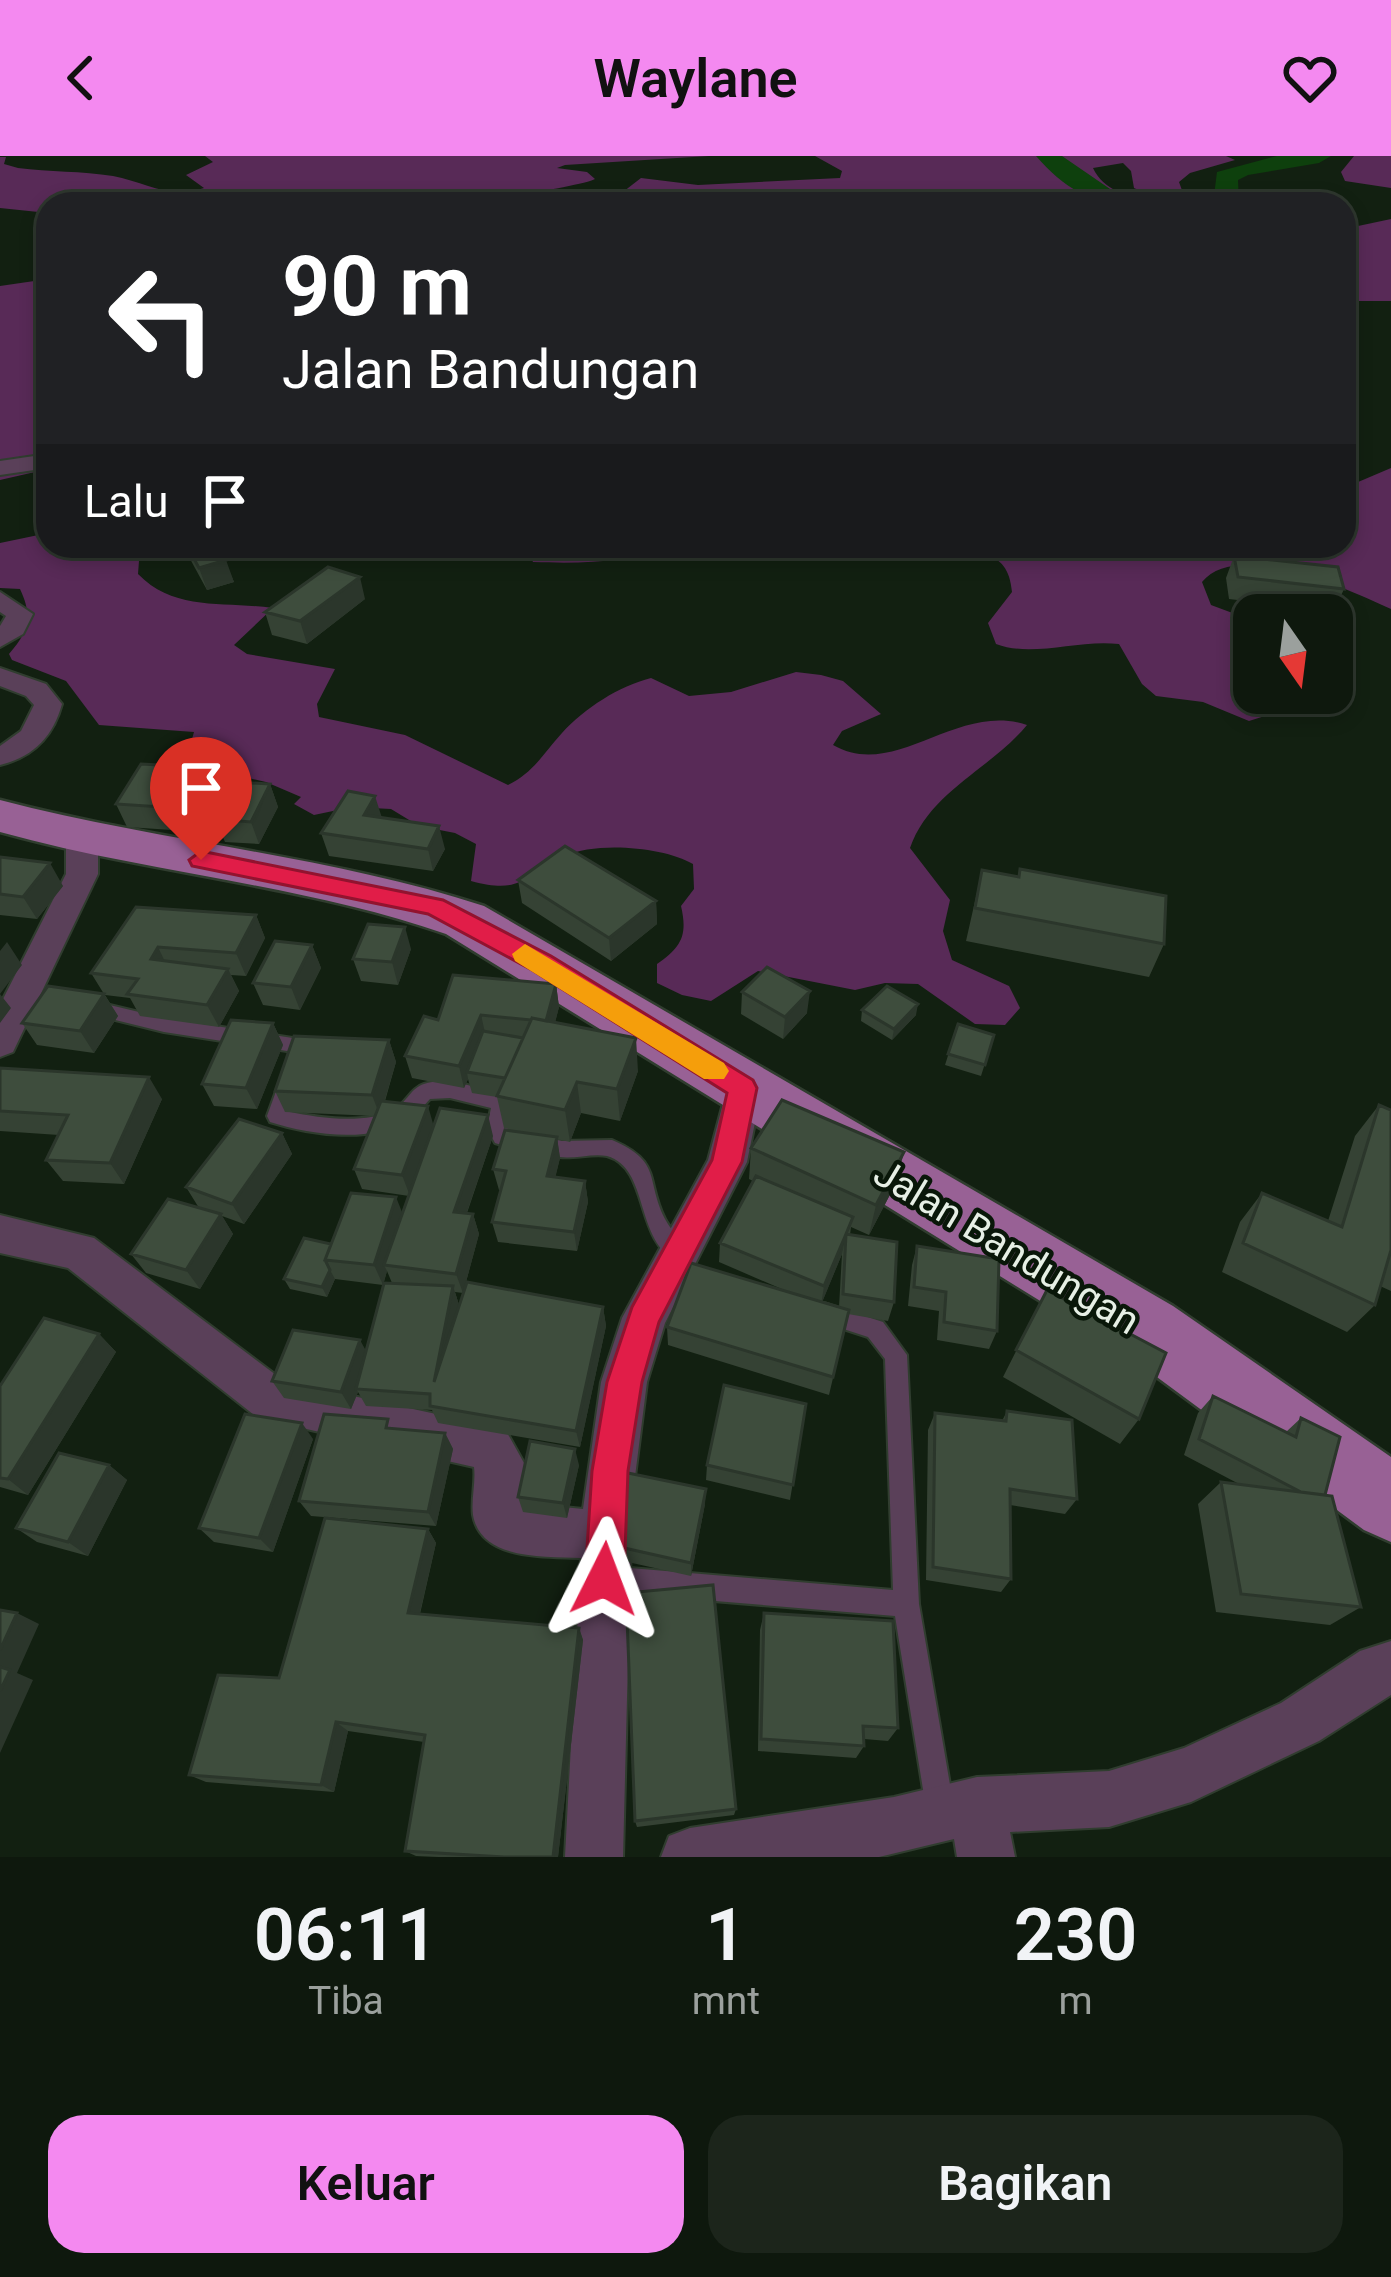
<!DOCTYPE html>
<html lang="id">
<head>
<meta charset="utf-8">
<style>
  :root { --surface:#0e180d; --page:#1c251b; --text:#f1f3f6; --muted:#9ba09d; --line:#2e372e; --accent:#f489f0 }
  body { margin:0; font-family:Roboto,sans-serif; background:var(--page); color:var(--text); height:100vh; display:flex; flex-direction:column; font-size:45px; white-space:nowrap }
  * { box-sizing:border-box; margin:0 }
  p { font-size:39px; color:var(--muted) }
  .icon { flex:none; width:66px; height:66px; fill:none; stroke:currentColor; stroke-width:2; stroke-linecap:round; stroke-linejoin:round }
  .map { position:relative; height:1701px; overflow:hidden }
  .drawer { display:flex; flex-direction:column; background:var(--surface); flex:1 }
  .drawer>* { flex:none }
  .hud { position:absolute; left:36px; top:36px; width:1320px; height:366px; border-radius:36px; box-shadow:0 6px 18px #0003,0 0 0 3px var(--line); background:#202124; color:#fff; overflow:hidden }
  .needle { width:78px; rotate:166deg }
  .fabs { position:absolute; left:1233px; top:438px; display:grid; gap:24px }
  .fabs a { display:grid; place-items:center; width:120px; height:120px; border-radius:24px; background:var(--surface); box-shadow:0 6px 18px #0003,0 0 0 3px var(--line); font-size:60px }
  .pin { position:absolute; display:grid; place-items:center; width:102px; height:102px; color:#fff; margin:-123px -51px; border-radius:50% 50% 50% 0; rotate:-45deg; box-shadow:0 0 12px #0007 }
  .pin .icon { rotate:45deg }
  .me { position:absolute; width:132px; margin:-66px; rotate:3deg; stroke-linejoin:round; filter:drop-shadow(0 0 9px #0008) }
  .turn { display:flex; align-items:center; gap:42px; height:252px; padding:0 48px; font-size:54px }
  .turn .icon { width:156px; height:156px; stroke-width:2.5 }
  .turn b { display:block; font-size:84px; line-height:102px }
  .then { display:flex; align-items:center; height:114px; padding:0 48px; background:#0003; gap:24px; font-size:45px }
  .eta { display:flex; justify-content:space-evenly; align-items:center; height:204px; text-align:center }
  .eta b { font-size:72px; font-weight:600; line-height:84px }
  .action { display:flex; gap:24px; margin-top:auto; padding:24px 48px }
  .action a { flex:1; height:138px; border-radius:36px; background:var(--accent); color:#111; font-size:48px; font-weight:600; line-height:138px; text-align:center }
  .action a+a { background:var(--page); color:var(--text) }
  header { display:flex; justify-content:space-between; align-items:center; height:156px; padding:0 48px; background:var(--accent); color:#111; font-size:54px; font-weight:600 }
  .map>svg:first-child { display:block }
</style>
</head>
<body>
<header><svg class="icon" aria-label="back" viewBox="0 0 24 24"><path d="M15 5l-7 7 7 7"/></svg>Waylane<svg class="icon" aria-label="heart" viewBox="0 0 24 24"><path d="M12 20l-8-8c-3-5 5-10 8-4 3-6 11-1 8 4z"/></svg></header>
<div class="map">
<svg width="1391" height="1701" viewBox="0 0 1391 1701">
  <rect width="100%" height="100%" fill="#122011"/>
  <!-- green -->
  <path fill="#582a57" d="M205 0H709L565 9 557 12 587 16 595 23C583 30 467 48 448 48 422 48 399 39 375 48H48V57L0 52V1H6L4 8 18 12C49 16 82 15 113 20 145 26 170 44 204 32L186 19 213 6Z
    M815 0H1226L1235 4 1190 17 1179 26 1183 37 1152 40 1134 32 1131 15 1123 7 1093 12C1103 34 1129 41 1152 48H630L619 39 641 22 698 29 840 22 842 15Z
    M1354 0H1391V32L1345 25 1341 16Z
    M1391 63V145H1344V73Z
    M48 123V313L0 324V130Z
    M1391 312V453C1350 434 1238 382 1202 426L1211 449 1254 465V537H1278L1268 559 1249 565 1203 546 1156 540 1142 528 1119 488C1078 483 1033 502 996 488L988 467 1012 436C1009 390 971 396 936 390H1102L1122 400 1139 401 1142 390H1344V332Z
    M48 377V390H170L139 405 138 418C175 456 224 445 273 452L234 489 247 498 335 513 317 548 319 561 405 579 508 629C534 616 543 598 562 577 585 552 619 530 651 522L689 540 731 536 796 516 821 519 843 525 881 558 842 575 833 589C895 625 957 545 1027 569 991 613 930 635 910 692L950 744 943 775 952 804 1009 830 1020 852 1005 869 975 868 918 828 885 827 855 834 758 815 711 845 682 839 657 827V808C681 791 688 780 681 750L694 733 693 708C665 691 596 685 565 700 522 720 523 739 471 725L476 688 455 677 419 670 391 653 352 651 314 659 294 648 301 641 266 626 185 608 194 576 99 569 66 525 12 504 9 498C29 475 33 461 20 433L0 432V387Z
    M538 390H678C627 406 587 408 533 406L529 398Z"/>
  <g fill="none" stroke-linecap="round" stroke-linejoin="round">
    <!-- river -->
    <path fill="#0e400d" fill-rule="evenodd" d="M1036 0H1062L1132 48C1090 48 1064 32 1036 0Z
      M1277 0H1331L1319 7 1248 19 1238 24 1239 48H1213L1217 16Z"/>
    <defs>
      <path id="lane" d="M93 845 164 862 299 883 309 895 290 956C320 962 366 969 395 953 406 947 411 932 424 928 449 920 485 934 509 941L512 947 508 974 562 985 612 984C663 1006 645 1023 665 1063 671 1075 682 1084 689 1096L685 1103 678 1106C634 1085 650 1012 607 1000 593 997 575 1003 560 1001 539 999 515 993 495 987L487 972 491 952 450 942 430 943C424 949 418 958 410 963 372 988 311 979 270 966L267 960 290 897 287 895 164 876 87 857 84 852 87 847Z
        M824 1147 883 1166 907 1199 919 1448 954 1652 950 1662 940 1666 930 1662 926 1652 895 1460 606 1436 597 1432 593 1423 597 1414 606 1410 893 1434 885 1203 868 1181 816 1164 813 1157 816 1150Z"/>
      <path id="street" d="M48 298V312L0 319V305Z
        M0 436 33 458 23 478 0 491V470L6 460 0 456Z
        M0 512 46 528 62 548C53 581 33 601 0 609V590L21 575 34 549 26 540 0 530Z
        M82 671 93 674 98 682V718L13 896 0 901V849L66 718V682L71 674Z
        M743 917 756 921 762 932 747 1006 665 1167 647 1226 632 1344 623 1701H565L581 1402C546 1400 481 1405 473 1359 471 1343 476 1326 474 1311L258 1262 68 1112 0 1097V1059L94 1082 284 1225 505 1273 524 1307 523 1347 583 1353 601 1226 622 1162 708 1004 730 921Z
        M1391 1485V1539L1319 1585 1191 1646 1109 1671 1010 1676 1015 1701H957L954 1683 879 1701H661L669 1680 690 1672 894 1641 977 1621 1109 1615 1184 1592 1281 1547 1360 1495Z"/>
      <path id="primary" d="M0 644C160 686 327 699 484 750L1173 1150 1391 1301V1386L1364 1374 1123 1196 446 778C302 728 147 717 0 676Z"/>
    </defs>
    <!-- lane casing -->
    <use href="#lane" stroke="#303d2f" stroke-width="4"/>
    <!-- street casing -->
    <use href="#street" stroke="#303d2f" stroke-width="4"/>
    <!-- primary casing -->
    <use href="#primary" stroke="#303d2f" stroke-width="5"/>
    <!-- lane -->
    <use href="#lane" fill="#5a4059" fill-rule="evenodd"/>
    <!-- street -->
    <use href="#street" fill="#5a4059" fill-rule="evenodd"/>
    <!-- primary -->
    <use href="#primary" fill="#986195" fill-rule="evenodd"/>
  </g>
  <!-- wall -->
  <path fill="#354234" fill-rule="evenodd" d="M183 390H218L234 426 207 434Z
    M1234 400 1344 433 1334 455 1229 443 1226 422Z
    M365 443 307 488 272 479 265 456Z
    M219 624 270 628 278 651 259 688 225 686 215 663 218 657H212L202 676 127 671 116 648Z
    M381 662 445 693 433 715 329 700 321 677Z
    M0 701 63 730 37 763 0 759Z
    M982 714 1164 788 1149 821 966 785Z
    M518 724 656 745 657 768 611 805 522 747Z
    M136 751 256 759 265 782 246 820 231 819 239 835 219 871 140 860 130 842 105 839 118 860 94 897 37 889 22 867 104 838 91 817Z
    M312 789 321 812 300 854 263 849 253 827Z
    M411 793 398 829 361 825 353 803Z
    M556 828 559 851 555 866 638 915 620 965 581 957 570 986 557 983 560 1002 555 1021 585 1025 588 1046 577 1095 498 1086 492 1066 501 1034H499L493 1013 531 978 504 972 497 941 472 937 468 923 464 932 412 922 405 900 438 864Z
    M742 836 807 857 783 883 741 858Z
    M862 854 916 859 892 884 861 865Z
    M273 867 283 889 257 953 214 950 202 928Z
    M958 868 994 879 981 920 945 909Z
    M389 884 396 906 385 945 434 969 493 980 467 1057 473 1058 479 1078 463 1137 455 1136 459 1149 603 1151 606 1170 580 1291 438 1267 432 1254 366 1250 358 1236 351 1253 284 1242 272 1225 366 1195 392 1127 387 1115 383 1129 335 1123 327 1141 290 1133 284 1123 331 1088 403 1057 409 1040 362 1033 354 1013 375 960 285 956 275 935Z
    M0 912 162 943 124 1028 63 1025 46 1004 59 979 0 975Z
    M1379 949 1391 954V1135L1380 1130 1375 1149 1347 1176 1222 1116 1240 1066 1262 1037 1328 1065 1355 980Z
    M282 977 292 998 244 1068 222 1060 233 1078 200 1133 146 1117 131 1098 199 1052 186 1031Z
    M751 992 896 1027 869 1079 851 1071 850 1079 894 1146 888 1165 848 1158 829 1239 668 1189 667 1171 791 1137 719 1106 720 1087 753 1025 749 1023ZM842 1098 839 1151 822 1146Z
    M917 1090 997 1175 989 1193 937 1184 939 1155 908 1150 912 1109Z
    M1047 1134 1139 1263 1120 1288 1003 1221Z
    M99 1178 116 1196 28 1339 0 1331V1230Z
    M1213 1240 1286 1276 1301 1262 1361 1451 1330 1469 1216 1456 1198 1348 1221 1326 1239 1328 1184 1299 1198 1257Z
    M806 1248 790 1344 706 1324 707 1309Z
    M1007 1255 1077 1343 1065 1358 1010 1349 1011 1423 1001 1436 926 1424 928 1274 935 1257 1002 1265Z
    M394 1273 445 1277 453 1293 436 1370 311 1360 299 1345Z
    M313 1283 273 1396 214 1386 199 1372Z
    M109 1309 127 1324 88 1400 37 1386 16 1372Z
    M579 1309 567 1362 523 1356 518 1341Z
    M705 1348 691 1420 614 1403 611 1389Z
    M428 1373 436 1387 420 1458 579 1472 583 1484 558 1701H438L416 1700 405 1695 424 1586 348 1575 334 1636 206 1626 189 1619 279 1522Z
    M764 1457 898 1572 888 1585 864 1583V1590L856 1602 758 1595 760 1474Z
    M736 1653 734 1659 637 1671 635 1665Z"/>
  <!-- shaded-wall -->
  <path fill="#2b362b" d="M226 404 234 426 207 434 199 412Z
    M360 421 365 443 307 488 300 465Z
    M215 612 224 635 207 645 212 657 202 676 192 653Z
    M270 628 278 651 259 688 251 666Z
    M375 640 382 662 364 659Z
    M439 670 445 693 433 715 428 693Z
    M50 707 63 730 37 763 23 741Z
    M656 745 657 768 611 805 609 782Z
    M256 759 265 782 246 820 236 797Z
    M405 771 411 793 398 829 392 806Z
    M7 786 22 809 0 838 11 852 0 867V795Z
    M312 789 321 812 300 854 291 831Z
    M158 791 169 814 151 803Z
    M228 813 239 835 219 871 207 849Z
    M556 828 559 851 550 887 546 865Z
    M810 835 807 857 783 883 785 861Z
    M104 838 118 860 94 897 80 875Z
    M918 848 916 859 892 884 894 873Z
    M481 859 486 881 467 916 468 923 464 932 459 910Z
    M273 867 283 889 257 953 246 932Z
    M636 882 638 915 620 965 617 933Z
    M389 884 396 906 380 960 372 939Z
    M149 921 162 943 124 1028 110 1007Z
    M577 926 581 957 570 986 565 954Z
    M428 950 434 971 410 1040 402 1019Z
    M488 959 493 980 460 1076 454 1056Z
    M282 977 292 998 244 1068 232 1048Z
    M557 981 560 1002 551 1040 547 1020Z
    M904 996 896 1027 869 1079 876 1049Z
    M585 1025 588 1046 577 1095 574 1076Z
    M396 1041 404 1061 384 1109 387 1115 383 1129 374 1109Z
    M221 1058 233 1078 200 1133 186 1114Z
    M473 1058 479 1078 463 1137 456 1118Z
    M846 1078 842 1098 821 1149 824 1130Z
    M330 1114 335 1123 327 1141 322 1131Z
    M453 1130 459 1149 434 1226Z
    M603 1151 606 1170 580 1291 576 1275Z
    M99 1178 116 1196 28 1339 8 1323Z
    M360 1184 370 1202 356 1233 358 1236 351 1253 341 1236Z
    M302 1267 313 1283 273 1396 259 1382Z
    M445 1277 453 1293 436 1370 428 1356Z
    M575 1293 579 1309 567 1362 563 1347Z
    M109 1309 127 1324 88 1400 68 1386Z
    M706 1333 705 1348 691 1420V1407Z
    M428 1373 436 1387 417 1469 408 1457Z
    M17 1457 39 1468 17 1517 33 1524 0 1597V1494Z
    M579 1472 583 1484 558 1701H553Z
    M336 1566 348 1575 334 1636 321 1629Z"/>
  <!-- building -->
  <path fill="#3e4d3d" stroke="#2b362b" stroke-width="3" d="M187 390H218L226 404 199 412Z
    M1234 400 1338 411 1344 433 1238 421Z
    M328 411 360 421 300 465 265 456Z
    M141 608 215 612 192 653 116 648Z
    M219 624 246 625 236 626 224 646 207 645Z
    M236 626 270 628 251 666 215 663Z
    M348 635 375 640 364 659 439 670 428 693 321 677Z
    M565 690 656 745 609 782 518 724Z
    M0 701 50 707 23 741 0 738Z
    M1020 713 1166 740 1164 788 975 752 982 714 1019 721Z
    M136 751 256 759 236 797 158 791 151 803 228 813 207 849 127 838 138 823 91 817Z
    M368 768 405 771 392 806 353 803Z
    M275 785 312 789 291 831 253 827Z
    M767 811 810 835 785 861 742 836Z
    M453 819 556 828 546 865 532 862 531 864 481 859 459 910 405 900 424 860 438 864Z
    M48 830 104 838 80 875 22 867Z
    M887 830 918 848 894 873 862 854Z
    M532 862 636 882 617 933 577 926 565 954 497 940Z
    M231 864 273 867 246 932 202 928Z
    M958 868 994 879 985 909 948 898Z
    M483 875 523 882 505 922 467 916Z
    M294 880 389 884 372 939 275 935Z
    M0 912 149 921 110 1007 46 1004 68 959 0 955Z
    M782 944 904 996 876 1049 751 992Z
    M381 945 428 950 402 1019 354 1013Z
    M1379 949 1391 954V1094L1375 1149 1243 1087 1262 1037 1342 1071Z
    M440 952 488 959 454 1056 473 1058 456 1118 384 1109Z
    M239 963 282 977 232 1048 186 1031Z
    M505 974 557 981 547 1020 585 1025 574 1076 492 1066 506 1015 493 1013Z
    M756 1020 853 1061 846 1078 897 1086 894 1146 843 1138 846 1078 824 1130 720 1087Z
    M351 1037 396 1041 374 1109 325 1104Z
    M168 1043 221 1058 186 1114 131 1098Z
    M304 1082 331 1088 325 1104 330 1114 322 1131 284 1123Z
    M917 1090 999 1103 997 1175 944 1166 946 1136 914 1131Z
    M691 1107 849 1154 833 1221 667 1171Z
    M467 1126 603 1151 576 1275 430 1250V1238L356 1233 384 1127 453 1130 434 1226Z
    M1047 1134 1166 1197 1139 1263 1016 1194Z
    M44 1162 99 1178 8 1323 0 1322V1230Z
    M293 1174 360 1184 341 1236 272 1225Z
    M724 1229 806 1248 793 1329 707 1309Z
    M1213 1240 1296 1281 1301 1262 1340 1281 1325 1339 1301 1336 1199 1283Z
    M1007 1255 1072 1264 1077 1343 1010 1333 1011 1423 933 1411 935 1257 1006 1265Z
    M245 1258 302 1267 259 1382 199 1372Z
    M324 1258 388 1263 386 1272 445 1277 428 1356 299 1345Z
    M530 1285 575 1293 563 1347 518 1341Z
    M59 1297 109 1309 68 1386 16 1372Z
    M628 1317 706 1333 691 1407 611 1389Z
    M1221 1326 1332 1340 1361 1451 1241 1438Z
    M325 1362 428 1373 408 1457 579 1472 553 1701H504L405 1695 425 1579 336 1566 321 1629 189 1619 218 1519 279 1522Z
    M713 1429 736 1653 635 1665 626 1437Z
    M0 1454 17 1457 0 1494Z
    M764 1457 893 1465 898 1572 863 1570 864 1590 761 1583Z
    M0 1511 10 1514 0 1535Z"/>
  <!-- route -->
  <path fill="#e11d48" stroke="#92132f" stroke-width="3" d="M201 695 443 744 551 800 753 924 757 932 742 1006 659 1166 642 1226 628 1315 624 1423 618 1436 604 1442 591 1436 585 1423 592 1315 607 1226 632 1151 712 1004 727 937 532 814 428 758 192 710 189 704Z"/>
  <!-- slow -->
  <path fill="#f59e0b" d="M525 788 724 907 729 915 724 923H704L515 805 512 798Z"/>
  <g text-anchor="middle" stroke-width="9" stroke-linejoin="round" paint-order="stroke">
    <!-- street labels -->
    <g font-size="39" fill="#e6efe5" stroke="#091709">
      <text transform="translate(1007 1090) rotate(31)" y="14">Jalan Bandungan</text>
    </g>
  </g>
</svg>
<div class="fabs">
<a><svg class="needle" viewBox="-14 -14 28 28"><path d="M0-13l5 13h-10z" fill="#e53935"/><path d="M0 13l5-13h-10z" fill="#9ba09d"/></svg></a>
</div>
<div class="pin" style="left:201px;top:704px;background:#d93025"><svg class="icon" aria-label="arrive" viewBox="0 0 24 24"><path d="M6 21V4h12l-3 4 3 4H6"/></svg></div>
<svg class="me" style="left:604px;top:1423px" viewBox="-20 -20 40 40"><path d="M0-17L14 15 0 8-14 15z" fill="#e11d48" stroke="#fff" stroke-width="4"/></svg>
<div class="hud">
<div class="turn"><svg class="icon" aria-label="left" viewBox="0 0 24 24"><path d="M17 20v-9H6M10 6l-5 5 5 5"/></svg><div><b>90 m</b>Jalan Bandungan</div></div>
<div class="then">Lalu<svg class="icon" aria-label="arrive" viewBox="0 0 24 24"><path d="M6 21V4h12l-3 4 3 4H6"/></svg></div>
</div>
</div>
<section class="drawer">
<div class="eta">
<div><b>06:11</b><p>Tiba</p></div>
<div><b>1</b><p>mnt</p></div>
<div><b>230</b><p>m</p></div>
</div>
<div class="action"><a>Keluar</a><a>Bagikan</a></div>
</section>
</body>
</html>
